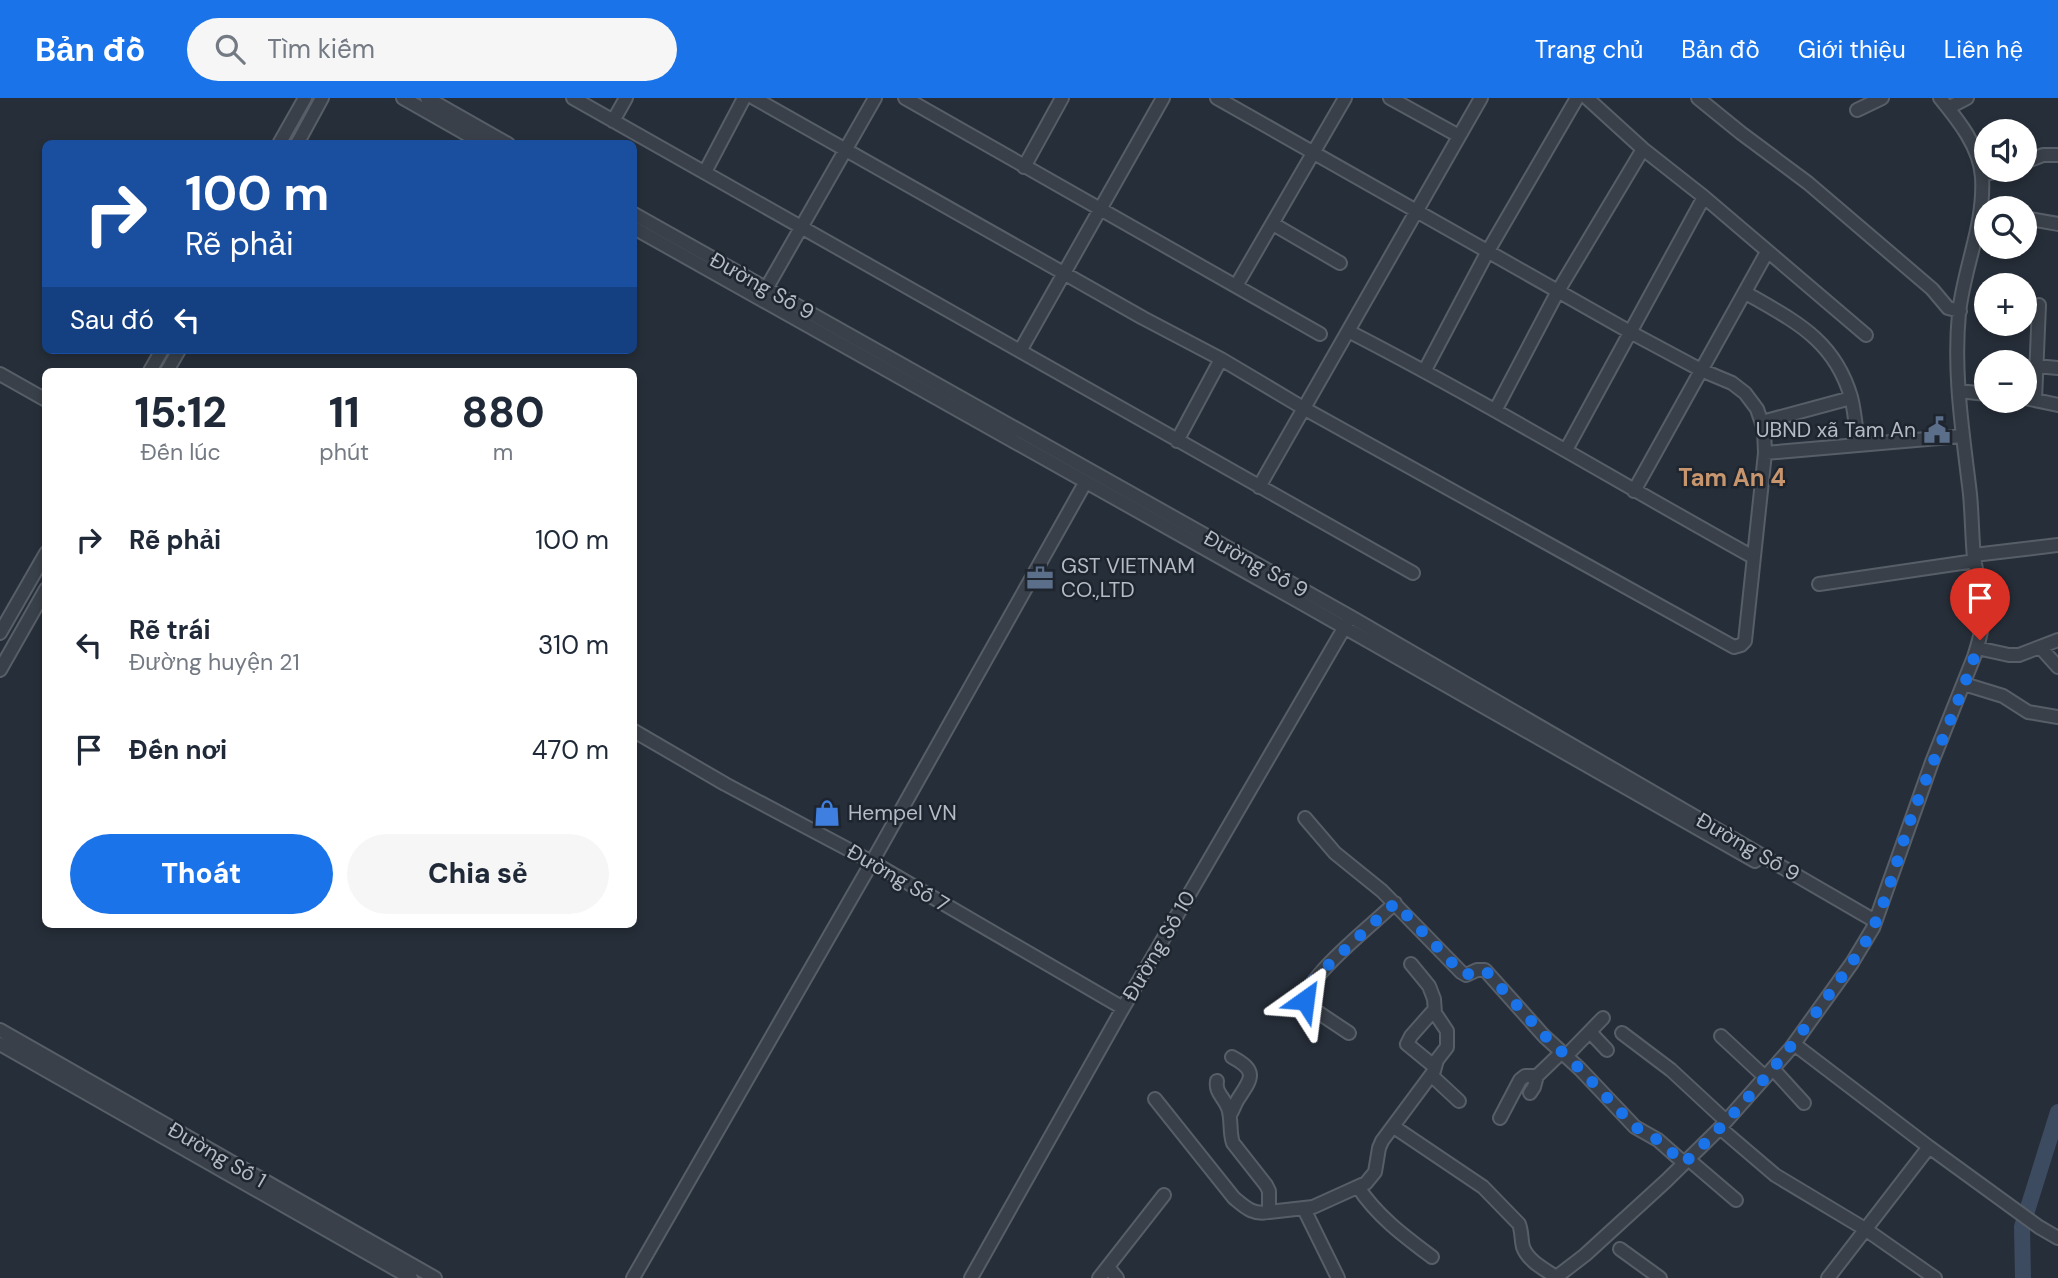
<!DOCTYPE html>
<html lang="vi">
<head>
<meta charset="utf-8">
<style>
  :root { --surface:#fff; --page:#f6f6f7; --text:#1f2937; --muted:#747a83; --accent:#1a73e8 }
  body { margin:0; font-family:"DM Sans",sans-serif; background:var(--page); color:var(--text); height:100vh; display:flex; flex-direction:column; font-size:26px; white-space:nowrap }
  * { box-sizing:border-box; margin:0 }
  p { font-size:23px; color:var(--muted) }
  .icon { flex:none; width:38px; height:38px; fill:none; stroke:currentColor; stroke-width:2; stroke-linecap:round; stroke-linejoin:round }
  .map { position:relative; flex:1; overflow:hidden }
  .details { position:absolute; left:42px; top:270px; width:595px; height:560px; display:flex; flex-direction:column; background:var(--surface); border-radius:10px; box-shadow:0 4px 10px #0003 }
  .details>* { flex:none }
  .top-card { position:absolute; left:42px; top:42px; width:595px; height:214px; border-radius:10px; box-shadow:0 4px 10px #0003; background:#1a4fa0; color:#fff; overflow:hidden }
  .fabs { position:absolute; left:1974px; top:21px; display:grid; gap:14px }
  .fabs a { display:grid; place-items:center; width:63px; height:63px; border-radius:50%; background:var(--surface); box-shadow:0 4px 10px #0003; font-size:35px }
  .pin { position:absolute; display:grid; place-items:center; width:60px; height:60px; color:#fff; margin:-72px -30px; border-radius:50% 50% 50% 0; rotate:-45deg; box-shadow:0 0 7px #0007 }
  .pin .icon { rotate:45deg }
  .me { position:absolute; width:77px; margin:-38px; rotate:31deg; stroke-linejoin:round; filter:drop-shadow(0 0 5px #0008) }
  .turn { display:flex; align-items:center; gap:24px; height:147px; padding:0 28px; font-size:32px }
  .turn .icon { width:91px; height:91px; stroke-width:2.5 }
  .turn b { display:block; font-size:49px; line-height:60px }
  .then { display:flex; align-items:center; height:66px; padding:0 28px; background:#0003; gap:14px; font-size:26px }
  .eta { display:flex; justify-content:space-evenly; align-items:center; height:119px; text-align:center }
  .eta b { font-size:42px; font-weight:800; line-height:49px }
  .primary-button { display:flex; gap:14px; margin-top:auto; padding:14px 28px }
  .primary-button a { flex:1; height:80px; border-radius:42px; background:var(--accent); color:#fff; font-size:28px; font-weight:800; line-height:80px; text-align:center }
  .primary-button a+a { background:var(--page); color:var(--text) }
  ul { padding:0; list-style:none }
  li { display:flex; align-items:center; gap:21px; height:105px; padding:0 28px }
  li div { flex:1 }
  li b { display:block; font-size:26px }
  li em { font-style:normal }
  header { display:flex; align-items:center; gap:42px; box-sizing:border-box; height:98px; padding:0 35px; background:var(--accent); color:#fff }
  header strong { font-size:33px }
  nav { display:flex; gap:38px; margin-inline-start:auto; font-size:24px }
  .search { width:490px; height:63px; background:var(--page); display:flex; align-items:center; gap:18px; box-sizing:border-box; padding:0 24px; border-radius:38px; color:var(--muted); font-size:26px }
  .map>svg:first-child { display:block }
</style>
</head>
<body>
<header>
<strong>Bản đồ</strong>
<div class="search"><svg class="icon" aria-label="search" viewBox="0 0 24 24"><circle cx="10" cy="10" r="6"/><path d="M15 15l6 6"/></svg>Tìm kiếm</div>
<nav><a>Trang chủ</a><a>Bản đồ</a><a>Giới thiệu</a><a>Liên hệ</a></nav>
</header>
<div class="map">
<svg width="2058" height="1180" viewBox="0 0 2058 1180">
  <rect width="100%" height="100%" fill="#262e39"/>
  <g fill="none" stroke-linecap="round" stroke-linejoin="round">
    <!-- river -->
    <path stroke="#3d4b60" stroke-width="16" d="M2023 1180 2022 1129 2058 1014"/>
    <defs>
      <path id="minor" d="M403 0 484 46
        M427 0 508 46
        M573 0 1020 253 1163 0
        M754 0 1143 220 1221 261 1305 311 1734 549 1741 547 1745 543 1765 355 1764 331 1757 311 1745 295 1732 285 1701 272 1630 234 1217 0
        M905 0 1320 236
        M1390 0 1459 38
        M1587 0 1643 51 1704 99 1866 237
        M1698 0 1741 35 1808 85 1932 191 1948 210 1960 213
        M1948 10 1967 0
        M1857 12 1882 0
        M613 23 626 0
        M279 46 305 0
        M297 46 322 0
        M2025 64 2043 57H2058
        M1024 69 1062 0
        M705 74 744 0
        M1982 77 2003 72
        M634 116 1351 519 1875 823
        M2025 120 2058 126
        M1273 126 1340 165
        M634 130 1305 507 1755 763
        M1236 188 1345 0
        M1746 195C1794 223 1834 241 1851 299 1855 314 1856 331 1858 347
        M762 198 875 0
        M1348 233C1486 304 1618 384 1753 459
        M1020 253 1413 475
        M2036 268 2058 270
        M1425 272 1488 153 1577 0
        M150 273 162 252
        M167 273 179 252
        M0 276 46 302
        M1959 293 1986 296
        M2025 300 2058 307
        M2035 302 2039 207
        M1496 311 1558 193 1643 51
        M1762 324 1851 300
        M1177 343 1221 261
        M1566 352 1704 99
        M1765 355 1962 338
        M1259 389 1481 0
        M1634 393 1767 154
        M1974 457 2058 447
        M1819 486 1975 463
        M0 535 46 455
        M2040 549 2058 569
        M1977 550 2009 557H2019L2058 542
        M0 572 46 491
        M1964 586 2003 598 2028 614 2058 619
        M634 633 725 686 872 764 1123 910
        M1305 720 1335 755 1382 793 1461 874 1466 877 1477 872H1485L1544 938 1580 971 1635 1029 1658 1042 1684 1065
        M1434 912 1411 938 1407 946 1435 969
        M0 932 435 1180
        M1590 934 1607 952
        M1349 935 1307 907C1305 902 1304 903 1306 897 1315 872 1373 826 1395 805
        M1622 935 1671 972 1726 1023
        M1721 938 1765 979
        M0 946 411 1180
        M1794 946 1929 1049 1828 1180
        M1566 958 1603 920
        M1773 971 1804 1005
        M1431 977 1459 1003
        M1217 983C1215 995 1224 999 1228 1010 1232 1021 1229 1034 1233 1045L1266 1087 1269 1093V1114L1313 1109 1366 1085 1375 1074 1379 1050 1382 1043 1434 973 1437 962 1447 949V933L1435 915 1434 901 1429 888 1411 866
        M1530 995 1534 989 1537 978 1562 954
        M1155 1001 1234 1100C1246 1110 1253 1117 1269 1114
        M1230 1017C1233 1012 1235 1006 1238 1001 1252 980 1258 973 1232 959
        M1500 1020 1520 982 1525 978H1537
        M1394 1029 1483 1089 1519 1126C1522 1134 1521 1141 1523 1149 1528 1163 1544 1171 1556 1179
        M1720 1030 1775 1077 1865 1131 1935 1180
        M1929 1049 2039 1129 2058 1140
        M1688 1061 1736 1102
        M1358 1089C1377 1118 1404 1138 1432 1159
        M1304 1111 1338 1180
        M1620 1151 1660 1180
        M1108 1169 1117 1180
        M633 1180 872 764 1085 385
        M971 1180 1123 910 1347 525
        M1099 1180 1164 1097
        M1555 1180 1585 1157 1666 1083 1720 1030 1791 950 1852 865 1873 830 1932 664 1974 559C1978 546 1983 532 1983 518 1983 499 1977 479 1974 460 1972 439 1972 417 1970 396 1963 336 1953 276 1959 215 1964 169 1985 126 1982 79 1980 49 1958 22 1940 0"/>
    </defs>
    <!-- minor casing -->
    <use href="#minor" stroke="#575e67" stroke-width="16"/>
    <!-- minor -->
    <use href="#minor" stroke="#394049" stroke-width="12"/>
  </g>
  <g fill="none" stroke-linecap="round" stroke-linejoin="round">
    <!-- route -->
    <path stroke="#1a73e8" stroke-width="12" stroke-dasharray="0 21.6" d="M1305 902 1313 883 1322 873 1395 805 1461 874 1466 877 1477 872H1485L1544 937 1580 971 1635 1029 1658 1042 1684 1065C1737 1016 1784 960 1826 901 1840 881 1855 861 1868 840 1888 802 1898 756 1913 715 1935 657 1961 601 1980 542"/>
  </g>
  <!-- icons -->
  <defs>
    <symbol id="civic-bare" viewBox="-9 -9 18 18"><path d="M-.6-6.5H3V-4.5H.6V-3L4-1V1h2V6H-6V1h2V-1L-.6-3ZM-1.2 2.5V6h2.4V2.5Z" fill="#5c6f8a" stroke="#1e252e" stroke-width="2.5" paint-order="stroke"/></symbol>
    <symbol id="office-bare" viewBox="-9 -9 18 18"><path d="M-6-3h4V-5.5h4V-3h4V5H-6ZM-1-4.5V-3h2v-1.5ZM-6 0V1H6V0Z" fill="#5c6f8a" stroke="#1e252e" stroke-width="2.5" paint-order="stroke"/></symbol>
    <symbol id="shop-bare" viewBox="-9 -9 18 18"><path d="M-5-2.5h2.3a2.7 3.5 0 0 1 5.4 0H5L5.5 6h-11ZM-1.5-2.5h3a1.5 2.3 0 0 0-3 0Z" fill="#3f7fe0" stroke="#1e252e" stroke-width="2.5" paint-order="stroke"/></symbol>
  </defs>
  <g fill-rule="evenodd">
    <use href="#civic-bare" x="1918" y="313" width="38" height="38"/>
    <use href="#office-bare" x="1021" y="461" width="38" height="38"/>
    <use href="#shop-bare" x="808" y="696" width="38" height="38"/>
  </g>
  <g text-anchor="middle" stroke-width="5" stroke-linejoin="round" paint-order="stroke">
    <!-- street labels -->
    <g font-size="21" fill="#b4bbc5" stroke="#1e252e">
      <text transform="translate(762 188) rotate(29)" y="7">Đường Số 9</text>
      <text transform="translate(1256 466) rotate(29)" y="7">Đường Số 9</text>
      <text transform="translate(1748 749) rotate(30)" y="7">Đường Số 9</text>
      <text transform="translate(898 780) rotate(30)" y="7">Đường Số 7</text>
      <text transform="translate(1159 848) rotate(-60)" y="7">Đường Số 10</text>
      <text transform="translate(217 1057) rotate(30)" y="7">Đường Số 1</text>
    </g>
    <!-- poi labels -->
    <g font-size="21" fill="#b4bbc5" stroke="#1e252e" text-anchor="start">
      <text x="1916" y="339" text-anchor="end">UBND xã Tam An</text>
      <text x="1061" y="475">GST VIETNAM<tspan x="1061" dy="24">CO.,LTD</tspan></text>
      <text x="848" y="722">Hempel VN</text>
    </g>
    <!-- quarter labels -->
    <g font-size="24" font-weight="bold" fill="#c7956e" stroke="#1e252e">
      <text x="1732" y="388">Tam An 4</text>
    </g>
  </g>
</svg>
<div class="fabs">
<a><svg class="icon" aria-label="sound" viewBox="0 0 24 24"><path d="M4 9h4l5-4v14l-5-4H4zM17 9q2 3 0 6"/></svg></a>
<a><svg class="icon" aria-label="search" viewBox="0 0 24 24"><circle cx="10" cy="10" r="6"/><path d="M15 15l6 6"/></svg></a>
<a>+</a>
<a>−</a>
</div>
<div class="pin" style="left:1980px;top:542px;background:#d93025"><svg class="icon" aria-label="arrive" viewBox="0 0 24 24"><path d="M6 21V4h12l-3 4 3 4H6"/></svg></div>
<svg class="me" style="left:1305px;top:902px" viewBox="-20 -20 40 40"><path d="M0-17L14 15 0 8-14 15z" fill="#1a73e8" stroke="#fff" stroke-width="4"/></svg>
<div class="top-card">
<div class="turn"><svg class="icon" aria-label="right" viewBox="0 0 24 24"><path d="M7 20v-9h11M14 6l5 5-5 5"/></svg><div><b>100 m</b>Rẽ phải</div></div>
<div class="then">Sau đó<svg class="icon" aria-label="left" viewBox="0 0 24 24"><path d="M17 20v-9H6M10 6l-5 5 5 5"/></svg></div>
</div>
<section class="details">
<div class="eta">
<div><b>15:12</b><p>Đến lúc</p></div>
<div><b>11</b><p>phút</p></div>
<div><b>880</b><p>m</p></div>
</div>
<ul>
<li><svg class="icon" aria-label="right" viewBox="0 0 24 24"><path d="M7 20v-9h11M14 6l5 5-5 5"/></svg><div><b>Rẽ phải</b></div><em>100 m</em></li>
<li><svg class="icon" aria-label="left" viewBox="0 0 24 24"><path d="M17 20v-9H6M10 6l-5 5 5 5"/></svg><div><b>Rẽ trái</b><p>Đường huyện 21</p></div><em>310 m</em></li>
<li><svg class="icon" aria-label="arrive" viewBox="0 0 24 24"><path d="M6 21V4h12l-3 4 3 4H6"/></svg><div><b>Đến nơi</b></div><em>470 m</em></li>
</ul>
<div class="primary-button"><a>Thoát</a><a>Chia sẻ</a></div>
</section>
</div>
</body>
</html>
